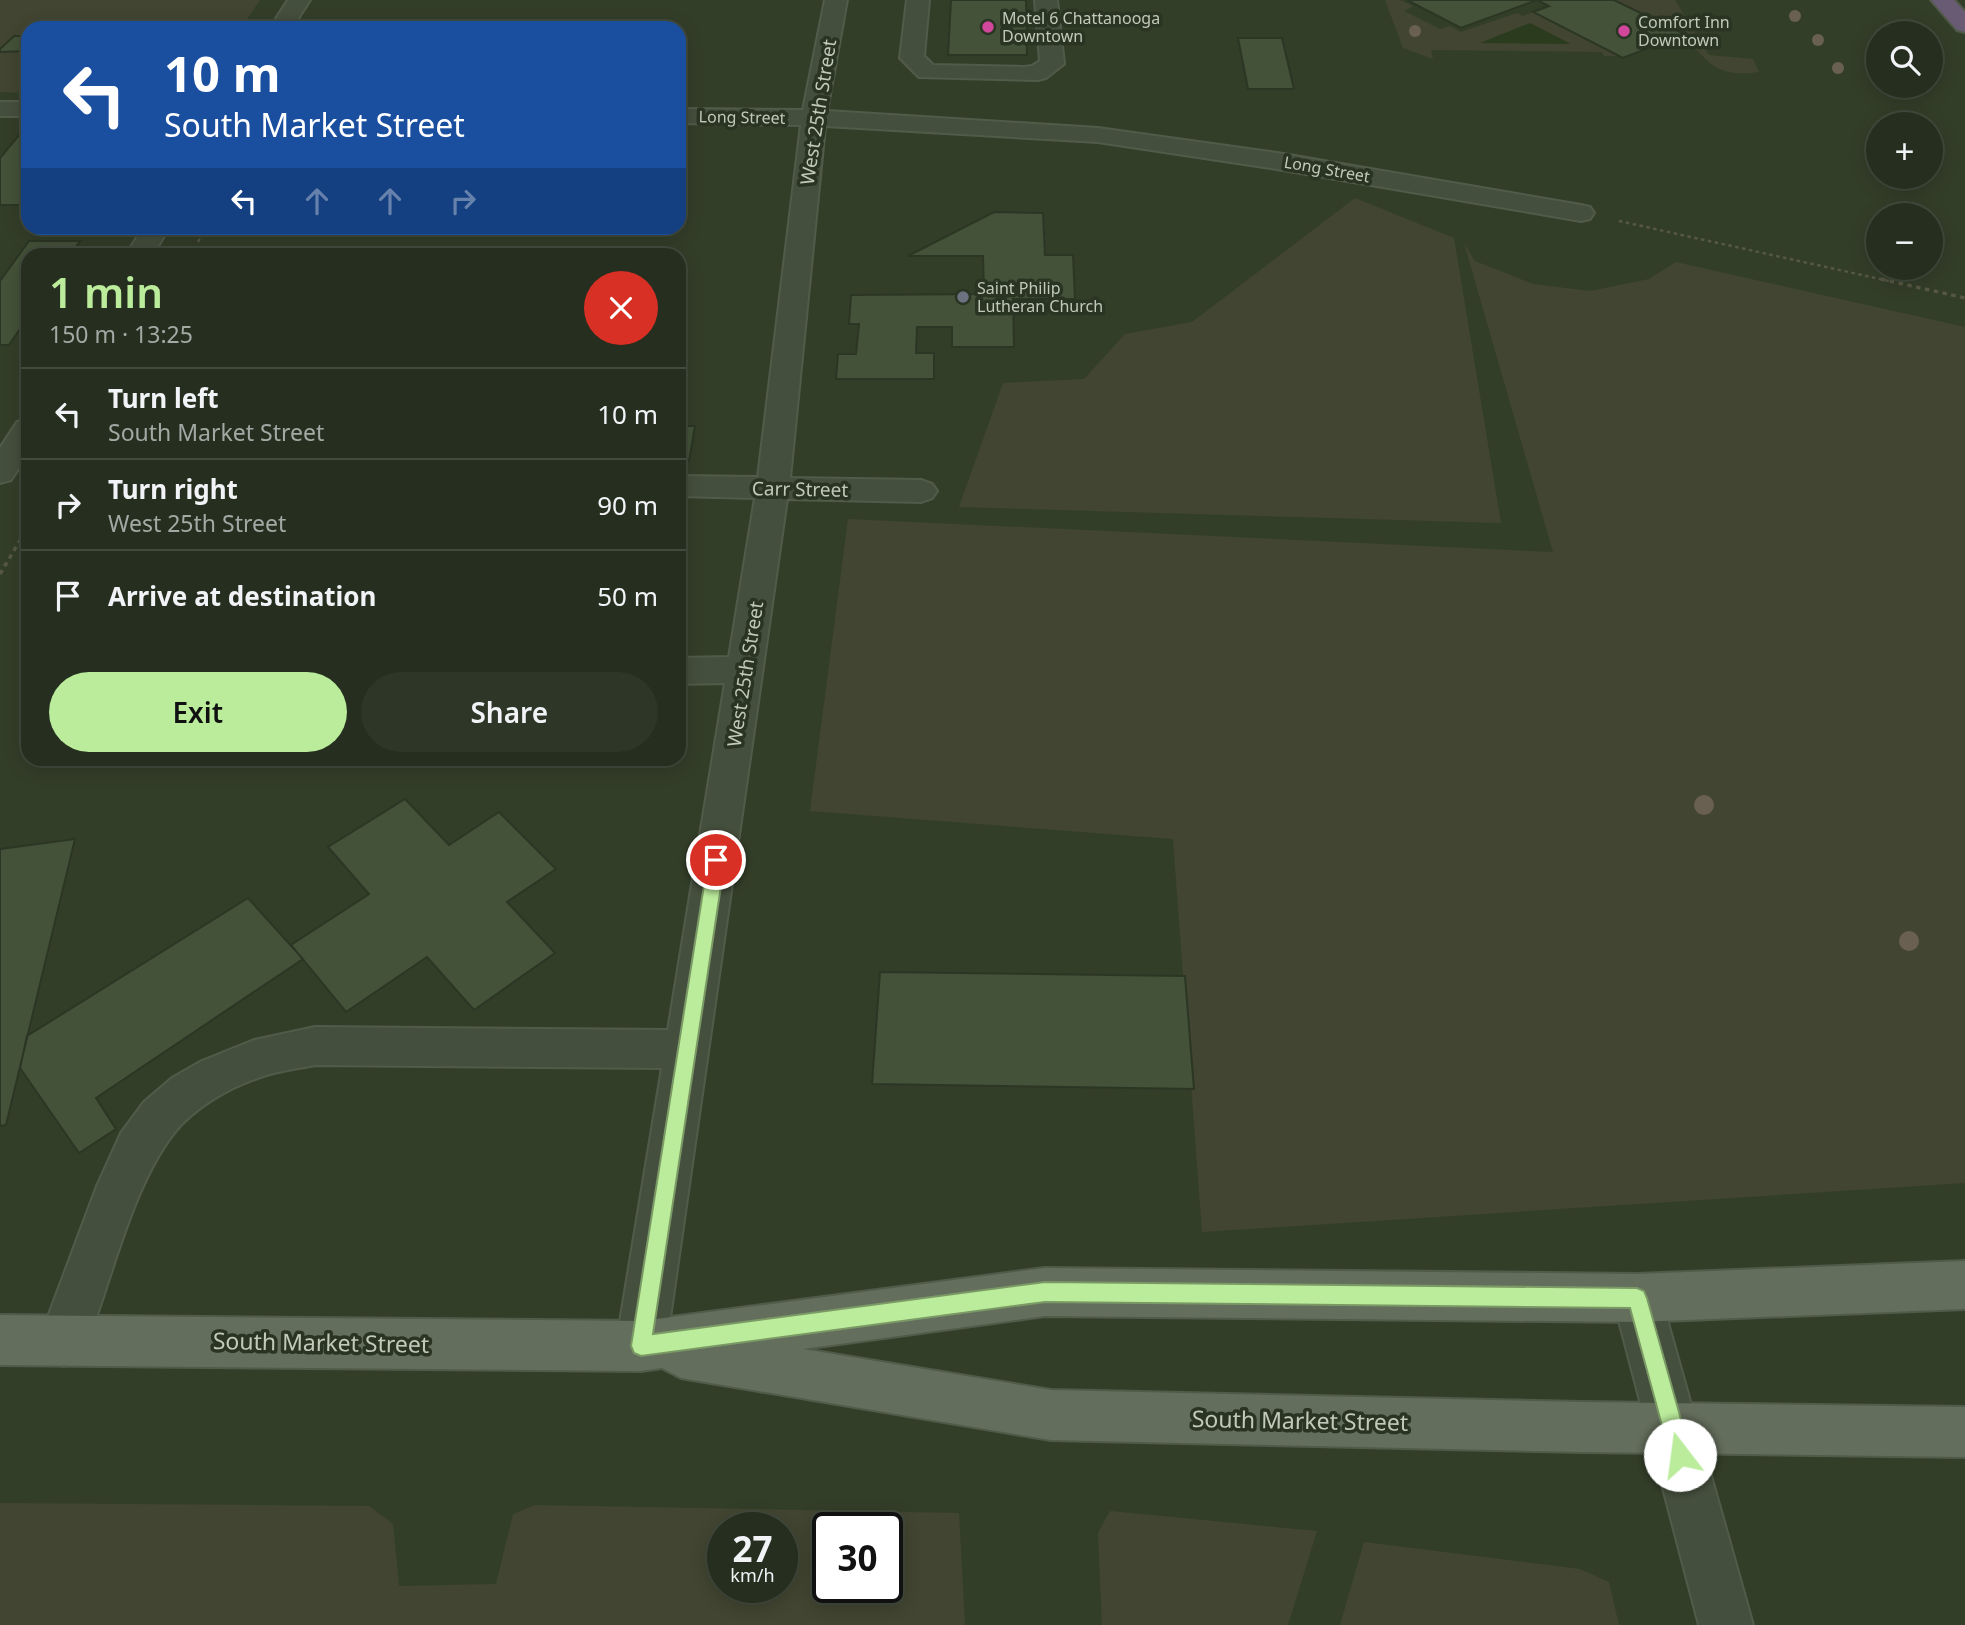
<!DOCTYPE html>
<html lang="en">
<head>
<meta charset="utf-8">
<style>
  :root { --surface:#262e1f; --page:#2e3628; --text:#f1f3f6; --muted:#a4a8a4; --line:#424a3d; --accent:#bbec9c }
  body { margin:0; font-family:"Noto Sans",sans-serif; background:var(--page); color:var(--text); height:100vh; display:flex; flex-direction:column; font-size:26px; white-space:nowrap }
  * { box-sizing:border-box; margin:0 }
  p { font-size:23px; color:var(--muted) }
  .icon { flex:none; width:38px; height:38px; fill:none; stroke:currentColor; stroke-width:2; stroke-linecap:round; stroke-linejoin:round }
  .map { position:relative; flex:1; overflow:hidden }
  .panel { position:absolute; left:21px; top:248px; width:665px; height:518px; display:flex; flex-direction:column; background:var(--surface); border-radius:21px; box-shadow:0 4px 18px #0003,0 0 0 2px var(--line) }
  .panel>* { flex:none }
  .banner { position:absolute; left:21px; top:21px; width:665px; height:214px; border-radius:21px; box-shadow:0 4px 18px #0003,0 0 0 2px var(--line); background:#1a4fa0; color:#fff; overflow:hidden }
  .tools { position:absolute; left:1866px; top:21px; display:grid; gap:14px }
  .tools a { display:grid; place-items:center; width:77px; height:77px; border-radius:50%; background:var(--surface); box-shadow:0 4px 18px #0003,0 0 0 2px var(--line); font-size:35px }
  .speed { position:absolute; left:707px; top:1512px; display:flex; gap:14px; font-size:35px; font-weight:700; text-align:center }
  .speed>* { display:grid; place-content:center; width:91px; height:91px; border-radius:50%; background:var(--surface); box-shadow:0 4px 18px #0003,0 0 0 2px var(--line); line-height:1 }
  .speed small { font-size:18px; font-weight:400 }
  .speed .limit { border:4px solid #111; border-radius:10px; background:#fff; color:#111 }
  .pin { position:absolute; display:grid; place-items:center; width:60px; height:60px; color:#fff; margin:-30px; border:4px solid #fff; border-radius:50%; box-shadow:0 2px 7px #0007 }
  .me { position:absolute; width:77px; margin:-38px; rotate:345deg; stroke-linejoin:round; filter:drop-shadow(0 0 5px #0008) }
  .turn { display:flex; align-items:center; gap:24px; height:147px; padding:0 28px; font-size:32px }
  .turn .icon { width:91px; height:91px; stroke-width:2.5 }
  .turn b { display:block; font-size:49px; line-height:60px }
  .lanes { display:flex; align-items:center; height:66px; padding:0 28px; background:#0003; justify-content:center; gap:35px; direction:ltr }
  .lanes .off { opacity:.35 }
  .round { display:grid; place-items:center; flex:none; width:74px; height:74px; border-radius:37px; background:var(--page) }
  .head { display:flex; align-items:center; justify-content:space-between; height:119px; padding:0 28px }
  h1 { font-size:42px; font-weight:600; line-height:52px; color:var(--accent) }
  .button { display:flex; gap:14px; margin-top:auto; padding:14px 28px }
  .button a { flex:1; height:80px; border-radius:42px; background:var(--accent); color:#111; font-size:28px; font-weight:600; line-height:80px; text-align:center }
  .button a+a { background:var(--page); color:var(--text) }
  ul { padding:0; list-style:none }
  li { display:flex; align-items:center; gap:21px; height:91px; padding:0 28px; border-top:2px solid var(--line) }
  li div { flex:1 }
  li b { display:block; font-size:26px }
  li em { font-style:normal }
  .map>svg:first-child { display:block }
</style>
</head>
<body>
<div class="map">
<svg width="1965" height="1625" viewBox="0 0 1965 1625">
  <rect width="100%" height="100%" fill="#333e29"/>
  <!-- green -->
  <path fill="#424531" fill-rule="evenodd" d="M0 0H260L241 28H28V93L0 92Z
    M1385 0H1400L1413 6 1404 11 1440 29 1450 26 1461 32 1517 13 1523 16 1533 12 1620 56H1604L1602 52 1431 50 1433 58H1430L1403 48Z
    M1614 0H1675L1700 42H1665L1683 34Z
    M1694 46H1704L1709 55 1753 59 1759 72C1728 76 1713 71 1694 46Z
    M1355 198 1454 238 1501 523 959 507 1003 383 1084 379 1125 334 1192 322Z
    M1464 243 1475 261 1533 284 1590 291 1649 279 1676 262 1965 327V1183L1202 1232 1173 839 810 811 848 519 1553 552Z
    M0 1503 369 1506 393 1524 399 1586 496 1584 513 1514 535 1505 959 1513 965 1625H0ZM723 1528H782V1587H723ZM828 1528H887V1587H828Z
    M1110 1511 1317 1531 1288 1625H1102L1098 1533Z
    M1364 1542 1580 1569 1609 1582 1619 1625H1340Z"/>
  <!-- water -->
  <path fill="#2a3c1d" d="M1530 23 1571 44 1480 43Z"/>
  <!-- building -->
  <path fill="#445239" stroke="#2c3624" stroke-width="2" d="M951 0H1026L1027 55H948Z
    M1407 0H1614L1684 34 1623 58 1533 12 1549 6 1537 0 1461 28Z
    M14 36H28V51L0 52V49Z
    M1238 38H1282L1294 89H1248Z
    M19 135H28V205H0V158Z
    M994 212 1043 213 1045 255H1073L1075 299H1013L1014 347H952V327H917L916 353H934V379H836L838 354H856L859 324H849L851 295 984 294 983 256H908Z
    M29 241H80L70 256H28V317L9 345H0V281Z
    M679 426H695L689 461H679Z
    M405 799 449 845 499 812 556 869 507 902 555 953 474 1010 427 957 346 1012 291 945 369 894 328 847Z
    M75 839 6 1125 0 1126V849Z
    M248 898 303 959 96 1098 116 1129 79 1153 20 1068 27 1036Z
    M880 972 1185 976 1194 1089 872 1084Z"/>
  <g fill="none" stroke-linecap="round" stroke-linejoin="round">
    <defs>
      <path id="minor" d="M288 0H310L292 28H270Z
        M825 0H847L827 111 1098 128 1277 153 1581 205 1590 207 1594 213 1590 219 1581 221 1277 169 1098 142 825 126 790 478 921 480 932 484 937 491 932 498 921 502 787 499 666 1346 658 1363 641 1371 624 1363 616 1346 662 1068 315 1065C296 1069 276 1071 258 1078 228 1088 194 1108 174 1133 129 1191 110 1289 81 1358L64 1366 47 1358 39 1341 97 1186 121 1133 144 1102 172 1078 202 1061 254 1040 315 1027 668 1030 725 683 679 684V658L729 657 755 498 679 496V476L758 477 801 125 679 123V109L803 110Z
        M907 0H929L924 56 933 65 1024 67 1032 66 1040 61 1035 0H1057L1064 64 1046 78 1038 80 919 77 900 58Z
        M0 102H28V116H0Z
        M143 228H169L152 256H125Z
        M28 419V454L11 480 0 483V448L17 422Z
        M1637 1274 1654 1281 1661 1298 1753 1625H1699L1613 1298 1620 1281Z"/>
      <path id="major" d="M1965 1261V1309L1637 1322 1045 1316 803 1349 1051 1390 1582 1402 1965 1407V1457L1582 1452 1051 1440 681 1378 662 1368 641 1371 0 1365V1315L641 1321 1045 1268 1637 1274Z"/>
      <path id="highway" d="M1931 0H1954L1965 12V32L1957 30Z"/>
    </defs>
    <!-- minor casing -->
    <use href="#minor" stroke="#515b4a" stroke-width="4"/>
    <!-- major casing -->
    <use href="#major" stroke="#515b4a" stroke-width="4"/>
    <!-- highway casing -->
    <use href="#highway" stroke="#505948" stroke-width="4"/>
    <!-- path-far1 -->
    <path stroke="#565744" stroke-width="2.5" stroke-dasharray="3.5 3.5" stroke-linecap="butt" d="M1619 221 1889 281
      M198 242 206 228"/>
    <!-- path -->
    <path stroke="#565744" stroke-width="3.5" stroke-dasharray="4.5 4.5" stroke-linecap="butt" d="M1881 279 1965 298
      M0 574 28 527"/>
    <!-- minor -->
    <use href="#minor" fill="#454f3d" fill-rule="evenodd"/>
    <!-- major -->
    <use href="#major" fill="#646e5c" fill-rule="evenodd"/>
    <!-- highway -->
    <use href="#highway" fill="#6a5b74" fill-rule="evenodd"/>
  </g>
  <!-- trees -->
  <g fill="#6a6052">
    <circle cx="1795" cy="16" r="6"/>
    <circle cx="1415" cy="31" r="6"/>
    <circle cx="1818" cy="40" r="6"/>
    <circle cx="1838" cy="68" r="6"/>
    <circle cx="1704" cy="805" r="10"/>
    <circle cx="1909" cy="941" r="10"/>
  </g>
  <!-- route -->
  <path fill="#bbec9c" stroke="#7a9965" stroke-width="2" d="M716 853 722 855 725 860 653 1334 1045 1282 1637 1288 1644 1291 1647 1298 1691 1455 1688 1463 1680 1466 1673 1463 1670 1455 1630 1308 1045 1302 641 1356 634 1353 631 1346 708 860 711 855Z"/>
  <!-- markers -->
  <g fill="#d1479c" stroke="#293422" stroke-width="2.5">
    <circle cx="988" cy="27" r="7"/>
    <circle cx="1624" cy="31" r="7"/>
  </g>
  <circle fill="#6b7280" stroke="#293422" stroke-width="2.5" cx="963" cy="297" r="7"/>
  <g text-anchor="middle" stroke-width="7" stroke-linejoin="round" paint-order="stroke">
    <!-- far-poi labels -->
    <g font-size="16" fill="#c0c9ba" stroke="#293422" text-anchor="start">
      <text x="1002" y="24">Motel 6 Chattanooga<tspan x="1002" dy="18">Downtown</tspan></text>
      <text x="1638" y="28">Comfort Inn<tspan x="1638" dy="18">Downtown</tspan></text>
      <text x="977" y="294">Saint Philip<tspan x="977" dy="18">Lutheran Church</tspan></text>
    </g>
    <!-- far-street labels -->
    <g font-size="16" fill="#c0c9ba" stroke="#293422">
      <text transform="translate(742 117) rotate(1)" y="6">Long Street</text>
      <text transform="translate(1327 169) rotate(10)" y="6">Long Street</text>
    </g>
    <!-- street labels -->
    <g font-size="19" fill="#c0c9ba" stroke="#293422">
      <text transform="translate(818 112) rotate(-81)" y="7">West 25th Street</text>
      <text transform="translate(800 489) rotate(1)" y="7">Carr Street</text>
      <text transform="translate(745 674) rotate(-81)" y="7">West 25th Street</text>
    </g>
    <!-- near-street labels -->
    <g font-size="23" fill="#c0c9ba" stroke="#293422">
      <text transform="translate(321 1343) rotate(1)" y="8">South Market Street</text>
      <text transform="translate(1300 1421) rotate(1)" y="8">South Market Street</text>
    </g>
  </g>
</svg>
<div class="tools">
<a><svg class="icon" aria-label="search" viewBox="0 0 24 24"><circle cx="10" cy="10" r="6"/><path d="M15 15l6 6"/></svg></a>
<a>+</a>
<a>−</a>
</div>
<div class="speed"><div>27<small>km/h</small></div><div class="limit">30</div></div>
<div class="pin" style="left:716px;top:860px;background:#d93025"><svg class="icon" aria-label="arrive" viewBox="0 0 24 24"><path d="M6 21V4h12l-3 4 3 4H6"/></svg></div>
<svg class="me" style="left:1680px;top:1455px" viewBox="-20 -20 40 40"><circle r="19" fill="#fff"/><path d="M0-13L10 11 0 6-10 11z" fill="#bbec9c"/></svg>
<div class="banner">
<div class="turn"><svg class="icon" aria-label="left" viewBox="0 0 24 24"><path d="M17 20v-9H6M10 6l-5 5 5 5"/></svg><div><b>10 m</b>South Market Street</div></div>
<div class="lanes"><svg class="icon" aria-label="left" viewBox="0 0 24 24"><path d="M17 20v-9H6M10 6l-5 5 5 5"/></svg><svg class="icon off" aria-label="ahead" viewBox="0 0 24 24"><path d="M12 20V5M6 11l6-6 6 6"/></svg><svg class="icon off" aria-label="ahead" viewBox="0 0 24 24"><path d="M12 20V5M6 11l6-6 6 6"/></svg><svg class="icon off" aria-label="right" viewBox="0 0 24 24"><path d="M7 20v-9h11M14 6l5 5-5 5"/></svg></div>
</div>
<section class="panel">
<div class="head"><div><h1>1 min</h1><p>150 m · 13:25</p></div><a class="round" style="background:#d93025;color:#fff"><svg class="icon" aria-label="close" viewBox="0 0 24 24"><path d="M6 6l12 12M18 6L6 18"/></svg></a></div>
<ul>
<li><svg class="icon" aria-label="left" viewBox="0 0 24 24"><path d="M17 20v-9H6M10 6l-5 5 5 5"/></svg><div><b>Turn left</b><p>South Market Street</p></div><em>10 m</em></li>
<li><svg class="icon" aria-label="right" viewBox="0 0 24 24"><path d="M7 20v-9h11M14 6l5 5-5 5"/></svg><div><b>Turn right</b><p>West 25th Street</p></div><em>90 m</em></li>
<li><svg class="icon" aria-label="arrive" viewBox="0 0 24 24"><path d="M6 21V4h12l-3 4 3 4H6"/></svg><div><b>Arrive at destination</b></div><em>50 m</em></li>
</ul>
<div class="button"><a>Exit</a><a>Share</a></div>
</section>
</div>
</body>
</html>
